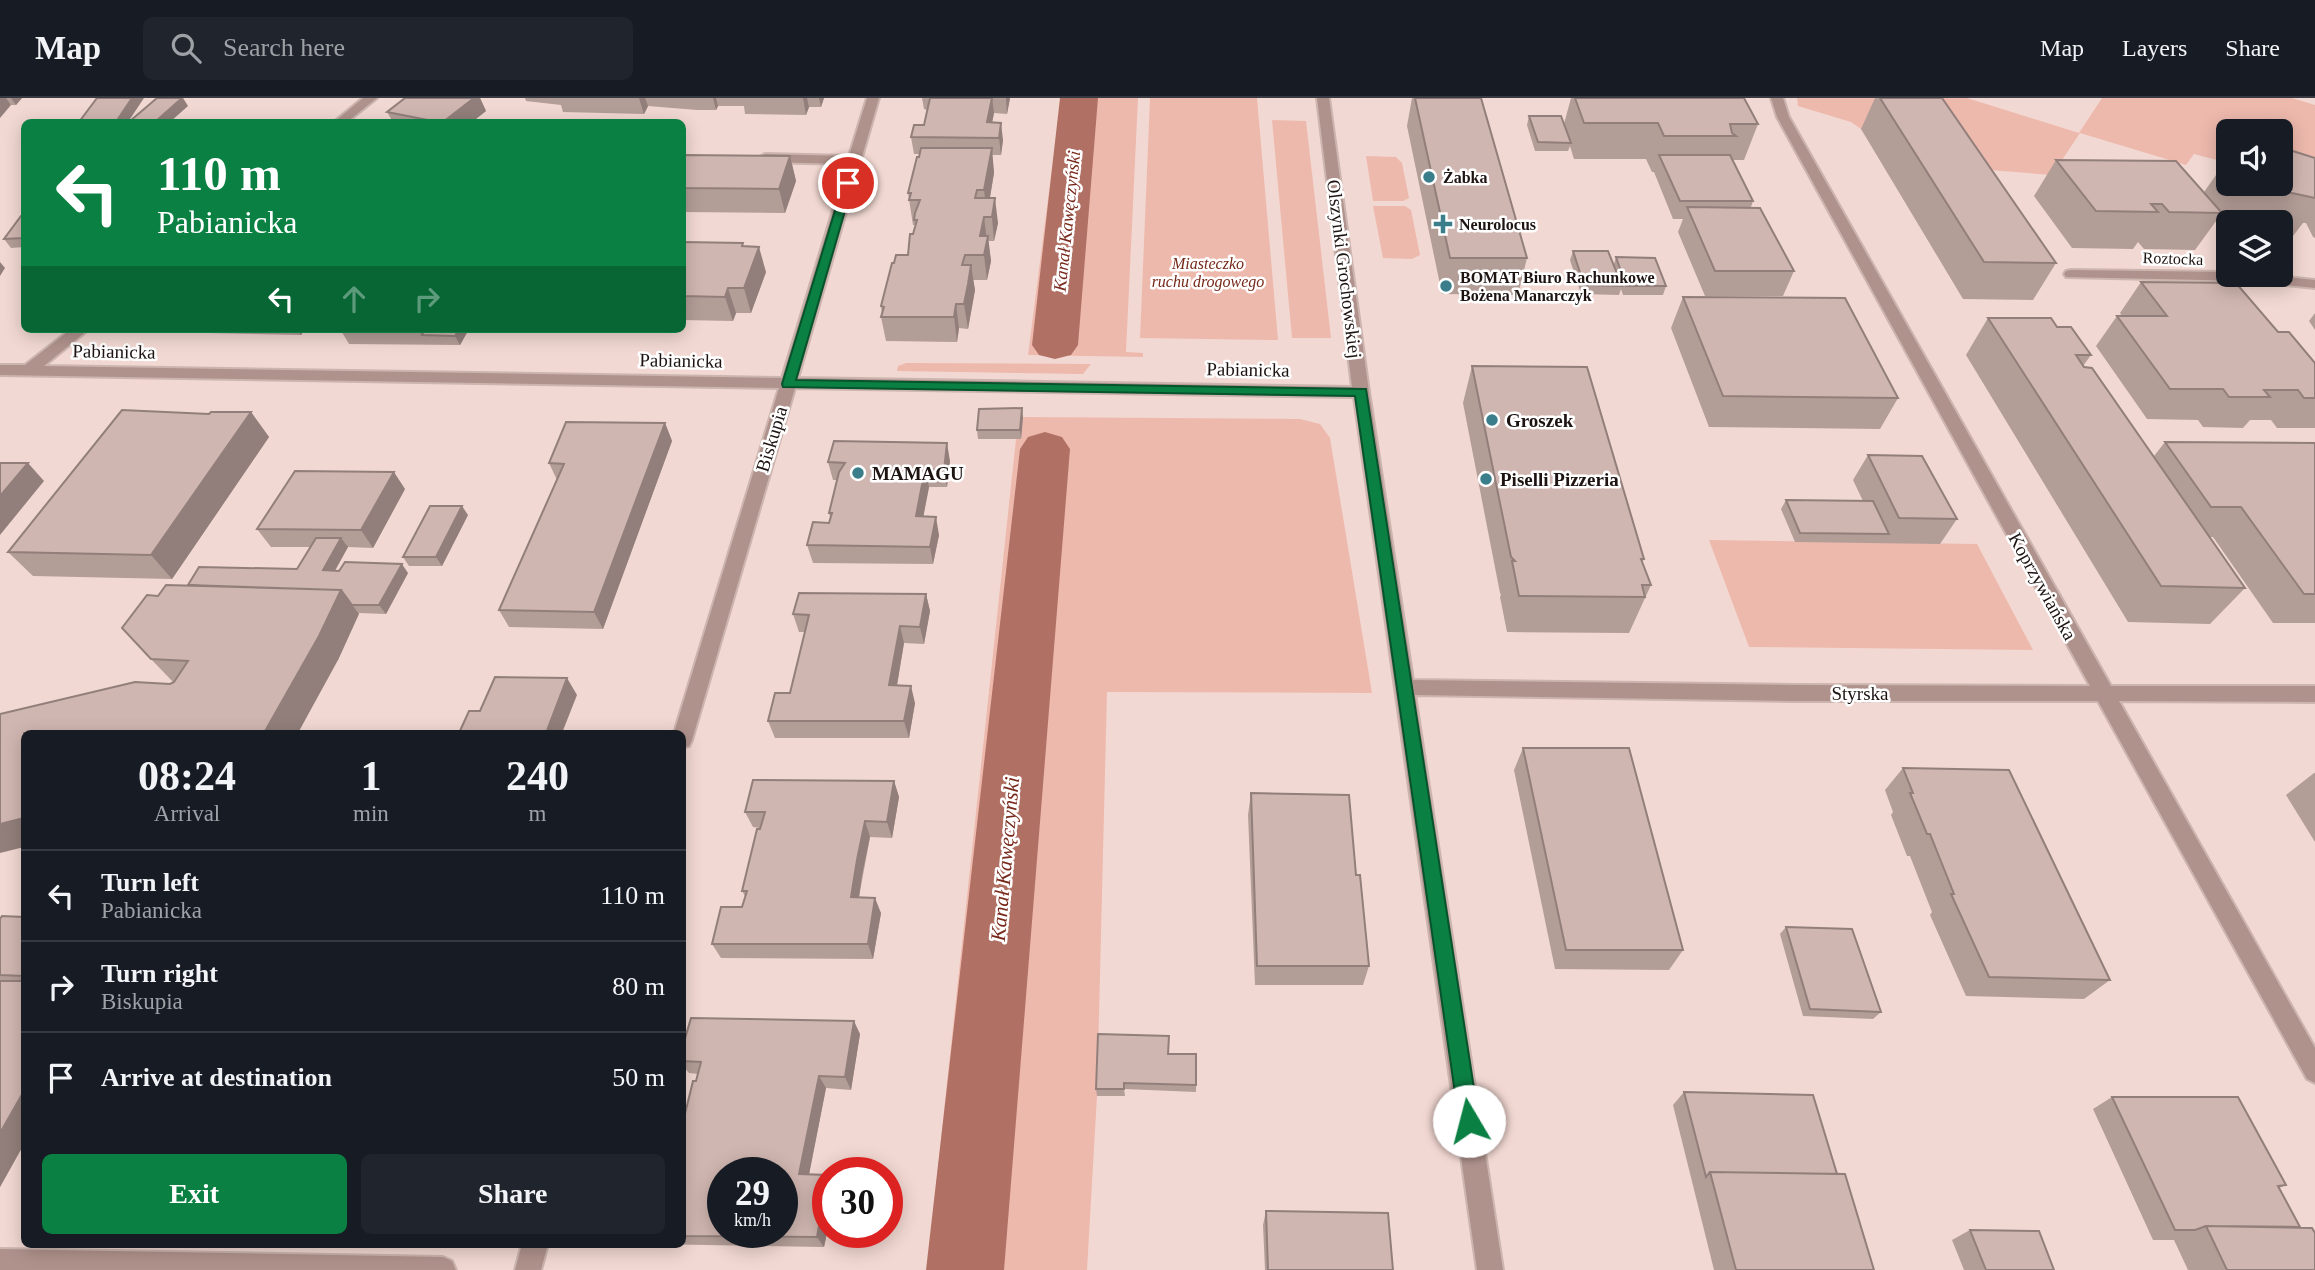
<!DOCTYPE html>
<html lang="en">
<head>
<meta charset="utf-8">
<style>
  :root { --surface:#171b24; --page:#20242c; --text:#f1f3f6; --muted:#9ea1a6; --line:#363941; --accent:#0b8043 }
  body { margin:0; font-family:"Times New Roman",serif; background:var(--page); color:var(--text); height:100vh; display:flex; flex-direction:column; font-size:26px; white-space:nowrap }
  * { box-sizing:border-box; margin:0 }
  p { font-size:23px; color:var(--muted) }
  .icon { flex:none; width:38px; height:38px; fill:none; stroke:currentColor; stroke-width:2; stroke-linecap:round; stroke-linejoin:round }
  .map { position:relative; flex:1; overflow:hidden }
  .panel { position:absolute; left:21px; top:632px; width:665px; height:518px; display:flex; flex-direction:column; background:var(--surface); border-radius:10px; box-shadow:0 4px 18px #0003 }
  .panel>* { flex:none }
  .top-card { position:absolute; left:21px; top:21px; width:665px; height:214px; border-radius:10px; box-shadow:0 4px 18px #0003; background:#0b8043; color:#fff; overflow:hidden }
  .buttons { position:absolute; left:2216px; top:21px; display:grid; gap:14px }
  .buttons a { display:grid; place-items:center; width:77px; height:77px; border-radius:10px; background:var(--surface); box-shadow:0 4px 18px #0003; font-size:35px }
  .speed { position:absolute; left:707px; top:1059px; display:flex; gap:14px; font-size:35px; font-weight:700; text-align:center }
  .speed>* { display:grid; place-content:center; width:91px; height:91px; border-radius:50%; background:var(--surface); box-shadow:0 4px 18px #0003; line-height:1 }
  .speed small { font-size:18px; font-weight:400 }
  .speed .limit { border:10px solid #d22; background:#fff; color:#111 }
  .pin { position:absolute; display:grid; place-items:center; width:60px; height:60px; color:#fff; margin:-30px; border:4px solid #fff; border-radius:50%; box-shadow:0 2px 7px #0007 }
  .me { position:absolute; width:77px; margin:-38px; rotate:352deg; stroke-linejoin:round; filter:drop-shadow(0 0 5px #0008) }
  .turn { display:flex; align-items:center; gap:24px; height:147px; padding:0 21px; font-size:32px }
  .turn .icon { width:91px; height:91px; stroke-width:2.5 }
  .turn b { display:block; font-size:49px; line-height:60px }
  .lanes { display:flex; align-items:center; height:66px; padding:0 21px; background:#0003; justify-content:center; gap:35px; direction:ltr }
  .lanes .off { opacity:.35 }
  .eta { display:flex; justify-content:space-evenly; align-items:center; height:119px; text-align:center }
  .eta b { font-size:42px; font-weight:600; line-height:49px }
  .action { display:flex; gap:14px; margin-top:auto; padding:14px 21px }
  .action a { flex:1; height:80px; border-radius:10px; background:var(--accent); color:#fff; font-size:28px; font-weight:600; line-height:80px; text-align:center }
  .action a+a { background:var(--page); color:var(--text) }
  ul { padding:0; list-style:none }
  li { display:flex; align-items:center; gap:21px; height:91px; padding:0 21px; border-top:2px solid var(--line) }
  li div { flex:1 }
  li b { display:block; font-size:26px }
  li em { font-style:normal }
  header { display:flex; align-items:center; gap:42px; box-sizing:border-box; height:98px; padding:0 35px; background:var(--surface); border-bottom:2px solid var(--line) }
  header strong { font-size:33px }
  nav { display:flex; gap:38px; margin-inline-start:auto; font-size:24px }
  .search { width:490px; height:63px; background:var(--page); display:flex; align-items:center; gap:18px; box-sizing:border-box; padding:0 24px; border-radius:10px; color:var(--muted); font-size:26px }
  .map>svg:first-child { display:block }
</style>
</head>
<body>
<header>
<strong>Map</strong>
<div class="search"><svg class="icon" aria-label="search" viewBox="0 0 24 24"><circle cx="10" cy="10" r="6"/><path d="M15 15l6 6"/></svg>Search here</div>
<nav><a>Map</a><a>Layers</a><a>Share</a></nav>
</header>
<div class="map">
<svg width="2315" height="1172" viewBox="0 0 2315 1172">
  <rect width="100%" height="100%" fill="#f2d8d2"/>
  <!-- green -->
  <path fill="#eeb9ad" d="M1061 0H1138L1126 254 1143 255V259L1028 257Z
    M1150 0H1257L1278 242 1140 240Z
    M1797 0H1967L2079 35 2102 0H2292L2315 7V77L2280 80V33H2228V65L2194 56 2186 67 2080 35 2052 77 1990 72 1922 31H1861L1851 24 1798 8Z
    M1272 22 1306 23 1331 240H1292Z
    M1366 58 1396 59 1402 65 1409 100 1403 103H1373Z
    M1373 108H1405L1411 112 1420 157 1412 161 1383 160Z
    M906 265 1091 266 1083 276 897 273 898 268Z
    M1023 319 1300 321 1320 326 1330 340 1372 595 1107 594 1097 998 1087 1172H927L1016 341H1021Z
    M1709 442 1977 446 2033 552 1749 549Z"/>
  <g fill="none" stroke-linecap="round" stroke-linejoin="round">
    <!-- canal -->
    <path fill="#b07164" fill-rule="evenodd" d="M1060 0H1098L1078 247 1071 257 1055 261 1039 257 1032 247Z
      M1045 334 1062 339 1070 351 1004 1172H926L1020 351 1028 339Z"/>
    <defs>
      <path id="minor" d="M363 0H377L347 24H334Z
        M867 0H879L798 280 1352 289 1317 0H1329L1369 294 1413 582 1795 587 2090 588 1777 19 1771 0H1783L1789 19 2111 588H2315V604L2119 603 2315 950V985L2307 981 2098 603H1795L1415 597 1503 1172H1477L1354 299 795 290 692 642 689 648 682 650V635H674L779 290 0 277V267H25L71 231H89L44 268 782 280 847 66 765 64 758 60 765 56 849 58Z
        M2071 172 2228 174V177H2267L2315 182V190L2247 183 2066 179 2064 176 2066 173Z
        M522 1146H548L541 1172H515Z
        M0 1151 443 1159 452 1163 456 1172H0Z"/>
    </defs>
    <!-- minor casing -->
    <use href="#minor" stroke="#ccb5af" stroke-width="4"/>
    <!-- minor -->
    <use href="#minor" fill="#b0928c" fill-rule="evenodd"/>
  </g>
  <!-- wall -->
  <path fill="#b39d97" d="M0 0H22L16 7H11Z
    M405 0H480L486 13 472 24H393L387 14Z
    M525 0H824L821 9H809L806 17 745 16 744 8H718L716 12H697L648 8 644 16 563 14 561 7 526 3Z
    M922 0H1010L1007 16 994 15 992 24 1003 42 1001 57H992L994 75 990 100 998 125 994 143H988L991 163 987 182H973L975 192 968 231 959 230 957 244 886 243 881 219 882 216 881 208 894 165 908 157 915 129V127H913L908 95 920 56H914L911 39 924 27 927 12 924 11Z
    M1412 0H1481L1527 160 1518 197 1442 196 1407 28Z
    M1571 0H1744L1758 26 1744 62H1733L1753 103 1751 109 1794 173 1783 198H1705L1678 134 1683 121H1673L1654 74H1652L1646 61H1574L1570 48 1568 53H1535L1527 27 1529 18 1564 26Z
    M1875 0H1942L2056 165 2033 202 1963 201 1861 31Z
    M682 57 790 58 796 83 785 115 682 114Z
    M2228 60V86H2280L2315 60V140L2313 139 2306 125H2303L2293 138 2280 135V124H2228V129L2219 119 2195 152 2144 151 2138 144 2133 151 2072 150 2034 98 2056 62 2204 94Z
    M24 118V149L11 150 4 141Z
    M682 144 744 149 766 174 751 215H736L733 223 682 222Z
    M1573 153 1614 166 1616 159 1666 188 1663 197H1623L1621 191 1619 197 1581 196 1570 162Z
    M2141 184 2278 234 2315 265V330H2277L2271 322H2250L2243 330 2203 329 2198 322 2147 321 2096 248 2117 218H2122L2120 215Z
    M1683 199 1898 300 1880 331 1709 329 1671 230Z
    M2315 215V232L2309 223Z
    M1988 220 2057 229 2091 257 2083 268 2154 358 2165 344 2315 345V525H2273L2213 439H2210L2245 490 2210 526 2128 524 1966 257Z
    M158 231H305L301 237 160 234Z
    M340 231H469L460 247 349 246Z
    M1472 268 1644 461 1642 465 1651 487 1629 535 1507 534 1500 499 1501 497 1500 495 1463 305Z
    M251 314 269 339 172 481 33 478 8 454 209 316Z
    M1023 319 1021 341H978L977 332Z
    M665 325 672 343 603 531 509 529 499 512 557 382 549 365Z
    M1868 357 1957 421 1940 446 1795 444 1781 411 1786 402 1863 403 1853 382Z
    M950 363 947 389H929L923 419 939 437 933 466 813 465 807 447 829 425 830 419 829 415 837 382H833L828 364Z
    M405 391 373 450 348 449 335 473 408 475 386 516 359 515 338 562 170 586 173 584 151 561 158 498 188 487 297 471 311 449H271L257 431Z
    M468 417 442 468H409L403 459Z
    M926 496 930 513 924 546 904 545 897 588 915 605 909 640H775L768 623 790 595 805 534H799L793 516Z
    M1523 650 1683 852 1669 872 1555 871 1514 672Z
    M1903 670 2110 882 2084 901 1966 898 1930 817 1932 814 1910 758H1907L1891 717 1893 714 1885 692Z
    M2314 675H2315V744L2286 697Z
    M894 683 899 699 892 740 870 739 859 799 881 815 873 861 721 860 712 846 742 809 745 798 742 793 760 730 753 729 745 714Z
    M1251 695 1356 777 1369 868 1363 887H1255L1248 717Z
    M24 819V1046L0 1089V821Z
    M1786 829 1881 914 1873 921 1803 918 1780 836Z
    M860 936 851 992 826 990 809 1076 828 1077V1130L824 1149 648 1146H682V1028L698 976 689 975 682 967V951Z
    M1168 956 1196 987V994L1124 991 1125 998H1097L1096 991Z
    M1684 994 1837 1076 1874 1172H1714L1673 1007Z
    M2112 999 2286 1087 2279 1090 2315 1172H2188L2174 1142H2153L2093 1011Z
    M1266 1113 1393 1172H1265L1263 1127Z
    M1970 1132 2054 1172H1964L1952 1142Z"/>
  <!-- shaded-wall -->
  <path fill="#927f7b" d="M0 0H6L11 7 0 20Z
    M11 0H22L16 7Z
    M132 0H144L128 24H116Z
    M178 0H183L188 8 170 24H155Z
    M474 0H480L486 13 472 24H443Z
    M639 0H645L648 8 644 16Z
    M713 0H716L718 8 716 12Z
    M803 0H807L809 9 806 17Z
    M819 0H824L821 9Z
    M992 0 994 15 989 41 987 24Z
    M1006 0H1010L1007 16Z
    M1001 25 1003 42 1001 57 999 40Z
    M992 50 994 75 987 116 984 92Z
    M790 58 796 83 785 115 779 91Z
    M995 100 998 125 994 143 992 119Z
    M984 119 987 143 980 138Z
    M988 138 991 163 987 182 984 157Z
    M759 149 766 174 751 215 744 190Z
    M0 164 5 170 0 178Z
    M971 167 975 192 968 231 964 206Z
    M728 190 736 215 733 223 725 199Z
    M956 206 959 230 957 244 954 219Z
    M297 231H305L301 237Z
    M418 231H436L422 237Z
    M459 231H469L460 247 455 238Z
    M1022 310 1023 319 1021 341 1020 332Z
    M251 314 269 339 172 481 151 457Z
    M665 325 672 343 603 531 594 514Z
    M947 345 950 363 947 389 944 372Z
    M28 365 44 383 0 437V398Z
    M925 371 929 389 920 436 916 418Z
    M394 374 405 391 373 450 361 432Z
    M462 408 468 417 442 468 436 459Z
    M936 419 939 437 933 466 930 449Z
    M341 440 348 449 330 481 323 472Z
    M402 466 408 475 386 516 379 507Z
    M341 492 359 516 338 562 298 635H264Z
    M926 496 930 513 924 546 920 529Z
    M900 528 904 545 894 604 889 587Z
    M567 580 577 597 562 635H546Z
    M911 588 915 605 909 640 904 623Z
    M894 683 899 699 892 740 887 724Z
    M24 720V749L0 755V726Z
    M865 723 870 739 862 777 857 814 851 799 857 762Z
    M875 800 881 815 873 861 868 846Z
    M854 923 860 936 851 992 845 979Z
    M819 978 826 990 807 1087 799 1076Z
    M24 993V1046L0 1089V1035Z
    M828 1079V1130L824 1149 817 1139Z"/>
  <!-- building -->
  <path fill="#d0b6b0" stroke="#927f7b" stroke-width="2" fill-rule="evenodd" d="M97 0H132L116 24H79Z
    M157 0H182L155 24 130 23Z
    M405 0H474L443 24H438L387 14Z
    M930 0H992L987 24 1001 25 999 40 911 39 914 27H924Z
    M1415 0H1481L1527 160H1450Z
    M1575 0H1744L1758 26H1730L1732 35 1736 38H1664L1658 25H1584Z
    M1880 0H1942L2056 165 1984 164Z
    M1529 18H1561L1571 45 1538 44Z
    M2280 49 2315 60V100L2292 95 2256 94 2248 86H2280Z
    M921 50H992L984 92H977L975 100H995L992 119H984L980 138H988L984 157H965L962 167H971L968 186 964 206H956L954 219H881L884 209 881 208 892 165H894L896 157H908L910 136H913L917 122H914L915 115 920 102H909L911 95H908L917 59H919Z
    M682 57 790 58 779 91 682 90Z
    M1659 57H1730L1753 103H1680Z
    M2056 62 2176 63 2222 115 2169 114 2162 106H2151L2158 114 2096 113Z
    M1687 109 1760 110 1794 173H1715Z
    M21 118H24V140L4 141Z
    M682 144 743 145 742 148 759 149 744 190H728L725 199 682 198Z
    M1573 153H1608L1622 188 1584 187Z
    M1616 159 1655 160 1666 188H1626Z
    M2141 184 2236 185 2278 234H2289L2315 265V300H2304L2298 292H2264L2270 299H2229L2223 291H2170L2117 218H2167Z
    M1683 199 1845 200 1898 300 1723 298Z
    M1988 220H2051L2057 229H2071L2091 257H2076L2084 269 2092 270 2245 490 2161 488Z
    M425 231H459L455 238 422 237Z
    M1472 268 1587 269 1644 461H1641L1651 487H1642L1645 499 1519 498 1512 463H1515L1511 459Z
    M1022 310 1020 332H977L979 311Z
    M122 312 209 316 211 314H251L151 457 8 454Z
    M566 324 665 325 594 514 499 512 564 366 549 365Z
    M834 343 947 345 944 372 925 371 916 418 936 419 930 449 807 447 813 424 829 425 832 415H829L839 374 845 365 828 364Z
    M2165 344 2315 345V496H2304L2241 409H2211Z
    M1868 357 1922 358 1957 421 1899 420Z
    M0 365H28L0 398Z
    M295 373 394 374 361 432 257 431Z
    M1786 402 1873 403 1889 436 1800 435Z
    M430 408H462L436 459H403Z
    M316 440H341L323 472 339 473 345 464 402 466 379 507H352L341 492 188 487 199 469 297 471Z
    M166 487 341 492 319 538 264 635H24V720L0 726V616L135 584 170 586 174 584 188 563 151 561 122 530 147 497 158 498Z
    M799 495 926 496 920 529 900 528 889 587 911 588 904 623H768L775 595H790L809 517 793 516Z
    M495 579 567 580 546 635H459L469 613H480Z
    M1523 650H1629L1683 852H1566Z
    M1903 670 2009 672 2110 882 1989 879 1951 796H1954L1930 736H1927L1910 695H1913Z
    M753 682 894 683 887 724 865 723 857 762 851 799 875 800 868 846H712L721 809H742L747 793H742L757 731H760L765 714H745Z
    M1251 695 1349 697 1356 777H1360L1369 868H1257Z
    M2 818 24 819V878L0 877V821Z
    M1786 829 1852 831 1881 914 1810 911Z
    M0 883H24V993L0 1035Z
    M691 920 854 923 845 979 819 978 799 1076 828 1077 817 1139 682 1138V1028L693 983H696L701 964 682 963V951ZM723 1074H782V1134H723Z
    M1098 936 1169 938 1168 956H1196V987L1124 985V991H1096Z
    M1684 994 1813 997 1837 1076 1710 1074 1706 1079Z
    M2112 999H2238L2286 1087 2278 1088 2300 1129 2206 1128 2195 1132H2175Z
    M1710 1074 1845 1076 1874 1172H1736Z
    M1266 1113 1388 1115 1393 1172H1268Z
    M2206 1128 2312 1130 2315 1135V1172H2227Z
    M1970 1132 2039 1133 2054 1172H1986Z"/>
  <!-- route -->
  <path fill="#0b8043" stroke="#07532c" stroke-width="2" d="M844 83 853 85 796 282 1366 291 1479 1023 1476 1030 1469 1033 1462 1030 1459 1023 1355 298 783 289 782 286Z"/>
  <!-- markers -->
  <g fill="#3a7e8c" stroke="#fff" stroke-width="2.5">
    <circle cx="1429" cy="79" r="7"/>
    <path d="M1439.5 115.5h7v7h7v7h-7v7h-7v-7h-7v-7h7z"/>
    <circle cx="1446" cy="188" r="7"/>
    <circle cx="1492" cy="322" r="7"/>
    <circle cx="858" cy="375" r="7"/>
    <circle cx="1486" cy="381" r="7"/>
  </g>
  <g text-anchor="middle" stroke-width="5" stroke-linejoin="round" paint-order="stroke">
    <!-- far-poi labels -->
    <g font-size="16" font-weight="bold" fill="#1d1412" stroke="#fff" text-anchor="start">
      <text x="1443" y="85">Żabka</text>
      <text x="1459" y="132">Neurolocus</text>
      <text x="1460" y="185">BOMAT Biuro Rachunkowe<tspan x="1460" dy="18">Bożena Manarczyk</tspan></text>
    </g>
    <!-- far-street labels -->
    <g font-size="16" fill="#1d1412" stroke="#fff">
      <text transform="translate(2173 160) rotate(2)" y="6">Roztocka</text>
    </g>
    <!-- far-park labels -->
    <g font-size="16" font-style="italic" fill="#762819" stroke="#fff">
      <text x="1208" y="171">Miasteczko<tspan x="1208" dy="18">ruchu drogowego</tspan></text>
    </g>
    <!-- far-water labels -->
    <g font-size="18" font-style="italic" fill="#78291b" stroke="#fff">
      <text transform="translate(1067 123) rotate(-84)" y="6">Kanał Kawęczyński</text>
    </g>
    <!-- street labels -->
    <g font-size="19" fill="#1d1412" stroke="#fff">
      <text transform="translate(1345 171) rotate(83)" y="7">Olszynki Grochowskiej</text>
      <text transform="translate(114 253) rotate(1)" y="7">Pabianicka</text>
      <text transform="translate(681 262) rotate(1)" y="7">Pabianicka</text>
      <text transform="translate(1248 271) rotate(1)" y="7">Pabianicka</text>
      <text transform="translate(771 341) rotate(-73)" y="7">Biskupia</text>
      <text transform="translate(2043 488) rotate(61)" y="7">Koprzywiańska</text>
      <text x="1860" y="602">Styrska</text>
    </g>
    <!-- poi labels -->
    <g font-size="19" font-weight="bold" fill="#1d1412" stroke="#fff" text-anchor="start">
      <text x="1506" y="329">Groszek</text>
      <text x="872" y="382">MAMAGU</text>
      <text x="1500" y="388">Piselli Pizzeria</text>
    </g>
    <!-- water labels -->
    <g font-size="21" font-style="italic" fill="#78291b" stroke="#fff">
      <text transform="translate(1005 761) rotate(-85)" y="7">Kanał Kawęczyński</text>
    </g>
  </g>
</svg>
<div class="buttons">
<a><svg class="icon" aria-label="sound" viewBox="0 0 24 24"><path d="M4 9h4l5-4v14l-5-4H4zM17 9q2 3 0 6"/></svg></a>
<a><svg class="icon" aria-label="layers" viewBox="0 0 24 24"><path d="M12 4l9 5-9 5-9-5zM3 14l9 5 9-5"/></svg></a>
</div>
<div class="speed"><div>29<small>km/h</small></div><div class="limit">30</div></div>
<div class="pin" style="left:848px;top:85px;background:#d93025"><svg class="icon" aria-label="arrive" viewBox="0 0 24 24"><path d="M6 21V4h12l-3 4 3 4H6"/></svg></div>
<svg class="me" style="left:1469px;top:1023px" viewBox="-20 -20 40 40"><circle r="19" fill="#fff"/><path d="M0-13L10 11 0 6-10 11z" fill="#0b8043"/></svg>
<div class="top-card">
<div class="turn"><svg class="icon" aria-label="left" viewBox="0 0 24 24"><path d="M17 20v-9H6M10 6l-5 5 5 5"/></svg><div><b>110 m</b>Pabianicka</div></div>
<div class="lanes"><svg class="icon" aria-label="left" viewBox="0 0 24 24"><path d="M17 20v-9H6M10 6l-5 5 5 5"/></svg><svg class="icon off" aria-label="ahead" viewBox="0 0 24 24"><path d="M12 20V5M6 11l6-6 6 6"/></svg><svg class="icon off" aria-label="right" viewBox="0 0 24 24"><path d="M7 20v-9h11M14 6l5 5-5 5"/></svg></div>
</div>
<section class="panel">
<div class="eta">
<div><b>08:24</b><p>Arrival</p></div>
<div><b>1</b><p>min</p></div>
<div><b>240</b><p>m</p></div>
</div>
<ul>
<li><svg class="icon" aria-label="left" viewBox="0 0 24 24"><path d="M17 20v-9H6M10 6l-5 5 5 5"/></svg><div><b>Turn left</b><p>Pabianicka</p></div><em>110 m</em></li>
<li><svg class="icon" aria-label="right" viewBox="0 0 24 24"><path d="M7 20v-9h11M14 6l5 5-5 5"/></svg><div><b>Turn right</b><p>Biskupia</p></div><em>80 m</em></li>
<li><svg class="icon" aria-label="arrive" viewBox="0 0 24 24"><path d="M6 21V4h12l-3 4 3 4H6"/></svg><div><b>Arrive at destination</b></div><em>50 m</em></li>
</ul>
<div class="action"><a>Exit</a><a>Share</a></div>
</section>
</div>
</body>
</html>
